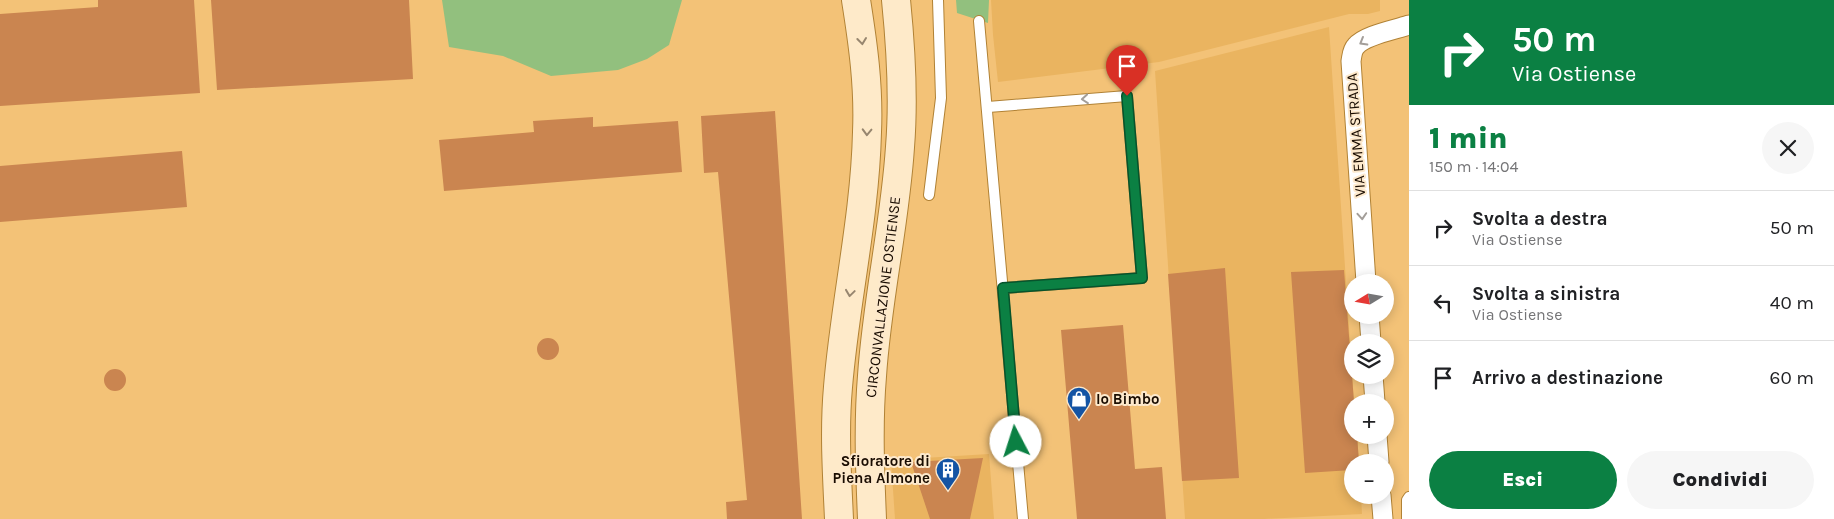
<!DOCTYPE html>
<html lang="it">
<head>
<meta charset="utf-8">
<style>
  :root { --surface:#fff; --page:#f6f6f6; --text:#202124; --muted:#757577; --line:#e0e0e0; --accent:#0b8043 }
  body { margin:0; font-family:Karla,sans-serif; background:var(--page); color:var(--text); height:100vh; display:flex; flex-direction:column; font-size:19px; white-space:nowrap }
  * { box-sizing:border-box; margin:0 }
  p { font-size:16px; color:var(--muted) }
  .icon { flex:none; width:28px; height:28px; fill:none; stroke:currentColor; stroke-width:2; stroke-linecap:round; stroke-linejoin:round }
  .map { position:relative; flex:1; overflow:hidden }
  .side { display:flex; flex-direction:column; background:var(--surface); width:425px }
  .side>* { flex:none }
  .hud { background:#0b8043; color:#fff; overflow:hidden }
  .needle { width:32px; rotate:259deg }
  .tools { position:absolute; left:1344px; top:274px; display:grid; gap:10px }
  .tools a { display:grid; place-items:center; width:50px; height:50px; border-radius:50%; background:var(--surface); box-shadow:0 2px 12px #0003; font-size:25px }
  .pin { position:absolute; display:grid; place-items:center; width:42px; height:42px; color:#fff; margin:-51px -21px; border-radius:50% 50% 50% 0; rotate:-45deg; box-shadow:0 0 5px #0007 }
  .pin .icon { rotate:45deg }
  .me { position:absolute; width:55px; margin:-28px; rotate:355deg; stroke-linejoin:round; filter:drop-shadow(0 0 4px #0008) }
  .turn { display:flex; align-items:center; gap:18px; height:105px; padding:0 20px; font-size:22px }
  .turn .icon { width:65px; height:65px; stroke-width:2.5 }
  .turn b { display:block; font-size:35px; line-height:42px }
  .round { display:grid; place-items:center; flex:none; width:52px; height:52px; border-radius:26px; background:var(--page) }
  .overview { display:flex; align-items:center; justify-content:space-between; height:85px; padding:0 20px }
  h1 { font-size:30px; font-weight:800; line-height:38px; color:var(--accent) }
  .cta { display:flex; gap:10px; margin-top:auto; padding:10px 20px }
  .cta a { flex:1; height:58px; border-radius:30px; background:var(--accent); color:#fff; font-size:20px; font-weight:800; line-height:58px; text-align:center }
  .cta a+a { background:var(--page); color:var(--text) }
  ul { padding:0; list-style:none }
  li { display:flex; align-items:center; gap:15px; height:75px; padding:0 20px; border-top:1px solid var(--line) }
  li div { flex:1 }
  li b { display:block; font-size:19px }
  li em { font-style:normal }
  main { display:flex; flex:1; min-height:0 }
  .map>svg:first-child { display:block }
</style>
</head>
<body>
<main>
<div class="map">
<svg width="1409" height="519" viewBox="0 0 1409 519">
  <rect width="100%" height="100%" fill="#f3c277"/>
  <!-- built -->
  <path fill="#eab460" d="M991 0H1380V11L1368 14H1349L1159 62 998 82 993 35Z
    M1329 27 1354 402H1352V435H1357L1359 462H1352V495H1361L1362 514 1264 519H1185L1155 71Z
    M989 454 994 519H895L891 460Z"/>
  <!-- green -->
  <path fill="#92c07e" d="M442 0H682L669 45 647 59 618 70 551 76 503 56 449 47Z
    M956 0H989L988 23 957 13Z"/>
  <!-- building -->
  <path fill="#ca8550" d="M98 0H194L200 93 0 106V14L98 7Z
    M211 0H409L413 79 217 90Z
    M775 111 802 519H727L726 502 747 500 718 172 704 173 701 116Z
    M593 117V127L678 121 682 172 444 191 439 140 534 132 533 121Z
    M182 151 187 207 0 222V166Z
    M1225 268 1239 478 1182 481 1168 274Z
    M1344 270 1354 402H1352V435H1357L1359 462H1352V470L1305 473 1291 272Z
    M1123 325 1135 469 1162 467 1166 519H1077L1061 330Z
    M537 349a11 11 0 1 1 22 0a11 11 0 1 1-22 0Z
    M104 380a11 11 0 1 1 22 0a11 11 0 1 1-22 0Z
    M983 458 970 519H930L911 462Z"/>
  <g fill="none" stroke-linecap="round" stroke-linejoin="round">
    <defs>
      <path id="service" d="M979 21 1023 519
        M988 107 1127 96 1142 278 1003 288
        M929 195 941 98 938 0
        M1407 519V500L1409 497"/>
      <path id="minor" d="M1366 282 1351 61C1352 56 1352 50 1356 46 1365 35 1395 30 1409 25
        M1369 315 1371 342
        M1373 375 1375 402
        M1377 435 1379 462
        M1381 495 1383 519"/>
      <path id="secondary" d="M839 519C837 475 834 431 838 387 845 302 865 217 867 132 869 87 863 44 856 0
        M872 519C870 471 868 424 872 376 877 299 895 224 900 147 904 98 901 49 896 0"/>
    </defs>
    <!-- service casing -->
    <use href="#service" stroke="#b18235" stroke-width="12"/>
    <!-- minor casing -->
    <use href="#minor" stroke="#b18235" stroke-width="21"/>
    <!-- secondary casing -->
    <use href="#secondary" stroke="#b18235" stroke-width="30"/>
    <!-- service -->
    <use href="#service" stroke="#fff" stroke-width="10"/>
    <!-- minor -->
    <use href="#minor" stroke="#fff" stroke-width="19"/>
    <!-- secondary -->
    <use href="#secondary" stroke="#feeac9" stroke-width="28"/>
  </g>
  <!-- one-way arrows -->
  <defs><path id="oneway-chevron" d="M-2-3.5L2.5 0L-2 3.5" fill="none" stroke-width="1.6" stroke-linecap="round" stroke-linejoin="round" transform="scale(1.25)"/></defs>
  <g stroke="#97866f">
    <use href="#oneway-chevron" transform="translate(862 41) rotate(83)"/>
    <use href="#oneway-chevron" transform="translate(867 132) rotate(92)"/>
    <use href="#oneway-chevron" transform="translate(850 293) rotate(98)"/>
  </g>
  <g stroke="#a39e99">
    <use href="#oneway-chevron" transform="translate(1363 42) rotate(150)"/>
    <use href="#oneway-chevron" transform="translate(1085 99) rotate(175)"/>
    <use href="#oneway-chevron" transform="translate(1362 216) rotate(86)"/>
  </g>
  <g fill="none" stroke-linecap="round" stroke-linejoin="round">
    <defs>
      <path id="route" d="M1016 442 1003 288 1142 278 1127 96"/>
    </defs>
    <!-- route casing -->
    <use href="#route" stroke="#07532c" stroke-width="12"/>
    <!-- route -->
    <use href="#route" stroke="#0b8043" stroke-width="9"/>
  </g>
  <!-- icons -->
  <defs>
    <symbol id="shop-pin" viewBox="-11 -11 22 30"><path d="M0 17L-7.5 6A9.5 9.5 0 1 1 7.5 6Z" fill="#1454a4" stroke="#fde9cc"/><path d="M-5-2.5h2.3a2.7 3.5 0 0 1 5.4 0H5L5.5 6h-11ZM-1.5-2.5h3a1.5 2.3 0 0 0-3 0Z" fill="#fff"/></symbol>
    <symbol id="building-pin" viewBox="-11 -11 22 30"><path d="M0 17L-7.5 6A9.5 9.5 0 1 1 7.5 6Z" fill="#1454a4" stroke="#fde9cc"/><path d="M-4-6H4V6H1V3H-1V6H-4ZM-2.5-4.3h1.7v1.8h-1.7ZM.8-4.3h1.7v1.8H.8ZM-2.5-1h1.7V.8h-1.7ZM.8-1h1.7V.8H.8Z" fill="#fff"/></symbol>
  </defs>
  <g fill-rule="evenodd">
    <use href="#shop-pin" x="1065" y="385" width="28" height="38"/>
    <use href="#building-pin" x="934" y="456" width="28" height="38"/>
  </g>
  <g text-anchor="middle" stroke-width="4" stroke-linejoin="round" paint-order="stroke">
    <!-- street labels -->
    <g font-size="15" fill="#190c00" stroke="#fde9cc">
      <text transform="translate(1356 135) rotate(-94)" y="5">VIA EMMA STRADA</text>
      <text transform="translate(883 297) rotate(-83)" y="5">CIRCONVALLAZIONE OSTIENSE</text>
    </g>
    <!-- poi labels -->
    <g font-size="15" font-weight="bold" fill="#190c00" stroke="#fde9cc" text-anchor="start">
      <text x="1096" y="404">Io Bimbo</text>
      <text x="930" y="466" text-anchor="end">Sfioratore di<tspan x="930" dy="17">Piena Almone</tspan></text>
    </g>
  </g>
</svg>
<div class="tools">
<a><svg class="needle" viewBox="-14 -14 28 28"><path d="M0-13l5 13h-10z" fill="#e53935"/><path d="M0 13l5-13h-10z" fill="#757577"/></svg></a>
<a><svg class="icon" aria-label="layers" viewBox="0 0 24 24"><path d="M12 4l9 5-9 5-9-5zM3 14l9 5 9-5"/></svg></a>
<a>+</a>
<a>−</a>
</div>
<div class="pin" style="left:1127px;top:96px;background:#d93025"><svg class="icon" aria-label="arrive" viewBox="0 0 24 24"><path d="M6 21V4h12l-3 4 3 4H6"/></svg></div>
<svg class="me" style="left:1016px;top:442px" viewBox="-20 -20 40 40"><circle r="19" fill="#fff"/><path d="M0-13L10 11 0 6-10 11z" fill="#0b8043"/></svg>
</div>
<section class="side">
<div class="hud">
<div class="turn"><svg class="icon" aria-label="right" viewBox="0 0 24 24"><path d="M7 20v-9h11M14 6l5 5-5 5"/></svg><div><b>50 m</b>Via Ostiense</div></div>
</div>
<div class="overview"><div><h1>1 min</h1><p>150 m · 14:04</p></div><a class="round"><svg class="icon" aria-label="close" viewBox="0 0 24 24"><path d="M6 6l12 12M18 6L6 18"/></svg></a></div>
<ul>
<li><svg class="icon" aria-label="right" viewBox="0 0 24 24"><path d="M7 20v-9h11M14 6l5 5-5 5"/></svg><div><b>Svolta a destra</b><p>Via Ostiense</p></div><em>50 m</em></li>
<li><svg class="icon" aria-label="left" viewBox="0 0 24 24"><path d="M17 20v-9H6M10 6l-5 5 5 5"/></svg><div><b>Svolta a sinistra</b><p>Via Ostiense</p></div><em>40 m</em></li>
<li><svg class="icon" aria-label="arrive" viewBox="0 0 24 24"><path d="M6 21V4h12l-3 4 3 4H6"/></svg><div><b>Arrivo a destinazione</b></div><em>60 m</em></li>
</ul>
<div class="cta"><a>Esci</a><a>Condividi</a></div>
</section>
</main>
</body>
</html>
